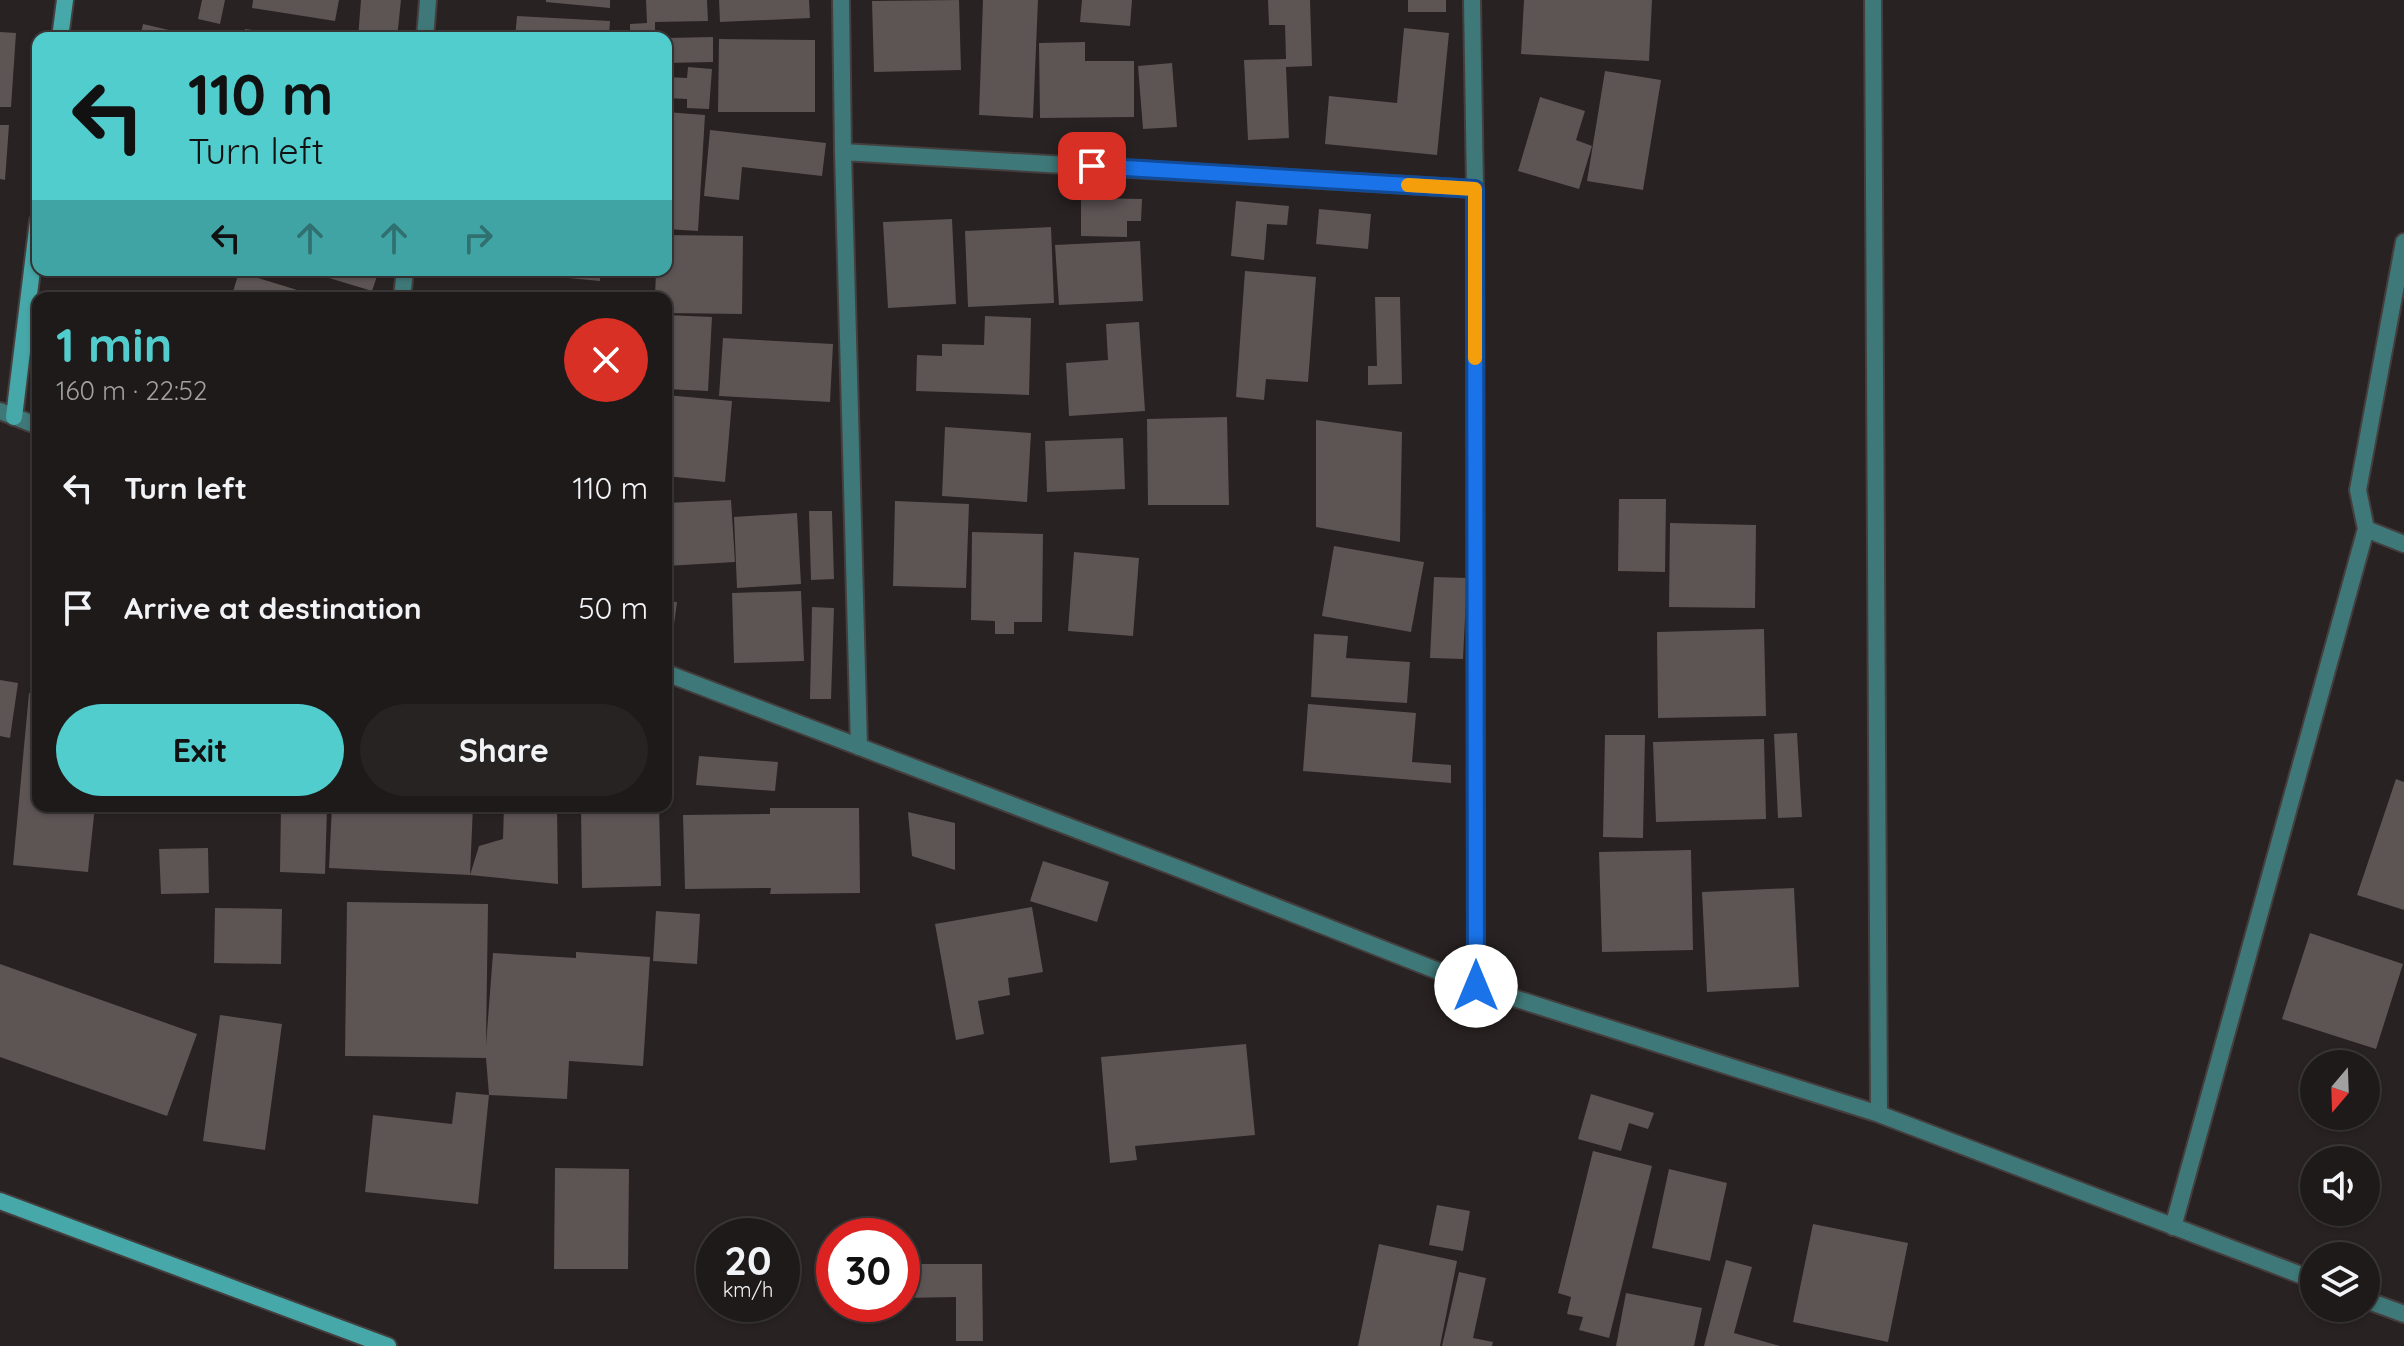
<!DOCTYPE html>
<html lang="en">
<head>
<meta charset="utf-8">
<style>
  :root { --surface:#1f1a1a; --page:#272323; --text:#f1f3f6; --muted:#a1a1a2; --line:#3c3839; --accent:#52cdcd }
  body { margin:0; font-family:Quicksand,sans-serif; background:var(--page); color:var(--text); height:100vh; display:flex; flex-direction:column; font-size:30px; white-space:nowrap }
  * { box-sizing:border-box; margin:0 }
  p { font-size:26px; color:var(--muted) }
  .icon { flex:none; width:44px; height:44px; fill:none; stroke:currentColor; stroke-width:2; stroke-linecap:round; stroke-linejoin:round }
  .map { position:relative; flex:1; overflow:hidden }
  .sheet { position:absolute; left:32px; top:292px; width:640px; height:520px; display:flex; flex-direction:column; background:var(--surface); border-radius:16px; box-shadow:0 2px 6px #0004,0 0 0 2px var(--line) }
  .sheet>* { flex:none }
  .guide { position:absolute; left:32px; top:32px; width:640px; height:244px; border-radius:16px; box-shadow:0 2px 6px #0004,0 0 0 2px var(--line); background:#52cdcd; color:#111; overflow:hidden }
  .needle { width:52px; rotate:199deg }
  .tools { position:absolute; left:2300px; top:1050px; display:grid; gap:16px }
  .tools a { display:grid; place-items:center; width:80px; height:80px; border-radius:50%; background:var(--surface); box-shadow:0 2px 6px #0004,0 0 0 2px var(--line); font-size:40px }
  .speed { position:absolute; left:696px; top:1218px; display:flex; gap:16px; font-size:40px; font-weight:700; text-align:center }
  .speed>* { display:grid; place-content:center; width:104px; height:104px; border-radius:50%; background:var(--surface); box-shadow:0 2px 6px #0004,0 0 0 2px var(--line); line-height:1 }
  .speed small { font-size:20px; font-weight:400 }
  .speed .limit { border:12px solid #d22; background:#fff; color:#111 }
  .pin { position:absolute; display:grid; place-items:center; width:68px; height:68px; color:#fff; margin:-34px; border-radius:16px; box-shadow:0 4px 12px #0006 }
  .me { position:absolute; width:88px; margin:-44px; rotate:0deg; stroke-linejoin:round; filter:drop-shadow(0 0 6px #0008) }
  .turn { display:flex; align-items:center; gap:28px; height:168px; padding:0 24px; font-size:36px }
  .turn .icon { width:104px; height:104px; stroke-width:2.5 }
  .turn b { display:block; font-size:56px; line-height:68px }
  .lanes { display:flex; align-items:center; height:76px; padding:0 24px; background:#0003; justify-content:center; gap:40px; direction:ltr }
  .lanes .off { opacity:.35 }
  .round { display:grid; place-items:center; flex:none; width:84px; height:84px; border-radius:42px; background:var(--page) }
  .headline { display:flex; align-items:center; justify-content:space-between; height:136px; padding:0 24px }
  h1 { font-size:48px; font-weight:700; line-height:60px; color:var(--accent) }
  .button { display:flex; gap:16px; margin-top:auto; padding:16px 24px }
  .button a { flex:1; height:92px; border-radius:48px; background:var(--accent); color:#111; font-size:32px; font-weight:700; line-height:92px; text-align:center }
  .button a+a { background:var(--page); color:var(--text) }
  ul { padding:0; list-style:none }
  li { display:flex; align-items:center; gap:24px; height:120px; padding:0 24px }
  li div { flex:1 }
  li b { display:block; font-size:30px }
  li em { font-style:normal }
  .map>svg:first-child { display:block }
</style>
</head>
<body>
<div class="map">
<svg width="2404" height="1346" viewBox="0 0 2404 1346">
  <rect width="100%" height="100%" fill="#292222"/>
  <!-- building -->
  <path fill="#5d5454" d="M202 0H225L220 24 198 19Z
    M253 0H339L335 21 252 8Z
    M361 0H401L397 38H358Z
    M546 0H610V8L546 2Z
    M646 0H707L708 21 655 22V38H630V24L647 23Z
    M719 0H809L810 18 720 22Z
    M959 0 961 70 874 72 872 1Z
    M983 0H1038L1033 118 979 115Z
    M1082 0H1132L1130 26 1080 22Z
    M1268 0H1310L1312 66 1286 67 1289 138 1248 140 1244 60 1286 59 1285 25H1269Z
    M1408 0H1446V12H1408Z
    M1524 0H1652L1649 61 1521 54Z
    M517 16 610 21 609 38H515Z
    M143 24 199 37 198 38H140Z
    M1404 28 1449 33 1437 155 1325 144 1329 96 1397 103Z
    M245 29 301 36V38H244Z
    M0 32 16 33 11 107H0Z
    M713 37V62L666 63V38Z
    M719 39 815 40V112H718Z
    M1085 42V61H1134V117L1040 118 1039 43Z
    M1172 63 1177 127 1143 129 1138 66Z
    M688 67 712 69 709 109 687 108V99L666 98V77L687 78Z
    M1605 71 1661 80 1643 190 1587 181Z
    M1540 97 1585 111 1576 140 1592 146 1579 189 1518 171Z
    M666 112 705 115 698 231 666 229Z
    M0 125H9L5 180 0 179Z
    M710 130 826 143 822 176 742 167 739 200 704 196Z
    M1081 198 1142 199 1141 221H1127V237L1081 236Z
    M1236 201 1289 206 1287 225 1267 224 1264 260 1231 256Z
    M1319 209 1371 214 1368 249 1316 244Z
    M952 219 956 304 888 308 883 222Z
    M1051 227 1054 303 968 307 965 231Z
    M666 235 743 236 742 314 666 313V298H655L656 270H666Z
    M1140 241 1143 301 1059 305 1055 245Z
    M65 270H114L113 278 65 272Z
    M318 270H379L372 291 316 274Z
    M515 270H600V281L515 273Z
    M1245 271 1316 277 1308 382 1266 379 1264 400 1236 397Z
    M239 272 307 293 305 298H231Z
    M56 290 150 291V298H56Z
    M514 291 584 296V298H513Z
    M1375 297H1400L1402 384 1368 385V366H1377Z
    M666 315 712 317 708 391 666 389Z
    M985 316 1031 318 1029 395 916 391 917 355 942 356V344L984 345Z
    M1139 322 1145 411 1069 416 1066 363 1108 360 1106 324Z
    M723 338 833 344 830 402 719 396Z
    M666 395 732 401 725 482 666 476Z
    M1227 417 1229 505H1148L1147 419Z
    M1316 420 1402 432 1400 542 1316 527Z
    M945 427 1031 433 1027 502 942 496Z
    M1123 438 1125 489 1047 492 1045 441Z
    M1619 499H1666L1665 572 1618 571Z
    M731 500 735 562 666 566V503Z
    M895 501 969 504 966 588 893 586Z
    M809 511H832L834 579 811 580Z
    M797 513 801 584 737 588 734 517Z
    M1670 523 1756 525 1755 608 1669 607Z
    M972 532 1043 534 1042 622H1014V634H995V621L971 620Z
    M1334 546 1424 562 1411 632 1322 616Z
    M1074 552 1139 558 1133 636 1068 631Z
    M1434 577 1467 578 1463 659 1430 658Z
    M801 591 804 661 734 663 732 593Z
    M666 601 677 602 672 640 666 639Z
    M812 607 834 608 831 699H810Z
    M1764 629 1766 716 1658 718 1657 632Z
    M1314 634 1348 636 1346 658 1410 662 1407 703 1311 697Z
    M0 680 18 683 10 738 0 736Z
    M29 693 38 694V806H95L88 872 13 865Z
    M1308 704 1416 713 1412 762 1451 765V783L1303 771Z
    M1797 733 1802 817 1778 818 1774 734Z
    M1605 735H1645L1643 838 1603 837Z
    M1764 739 1766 819 1656 822 1653 742Z
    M699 756 778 762 775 791 696 785Z
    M2396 779 2404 782V910L2357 895Z
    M281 806 327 808 325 874 280 872Z
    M332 806H473L470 875 329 868Z
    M504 806H557L558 884 470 875 479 846 503 839Z
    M581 806H659L661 886 582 888Z
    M770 808H859L860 893 770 894 771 888 685 889 683 815 770 814Z
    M908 812 955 823V870L912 856Z
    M208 848 209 893 161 894 159 849Z
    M1691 850 1693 950 1602 952 1599 852Z
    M1043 861 1109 882 1097 922 1030 901Z
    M1794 888 1799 987 1707 992 1702 892Z
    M347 902 488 904 486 1045 493 953 576 958V952L650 957 643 1066 569 1061 567 1099 489 1095 486 1058 345 1056Z
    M1032 907 1043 972 1008 978 1010 995 978 1001 984 1034 956 1040 935 924Z
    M215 908 282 909 281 964 214 963Z
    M656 911 700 914 697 964 653 961Z
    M2310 933 2403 964 2376 1049 2282 1019Z
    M0 964 197 1034 167 1116 0 1057Z
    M220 1015 282 1024 265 1150 203 1141Z
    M1246 1044 1255 1135 1135 1146 1137 1160 1110 1163 1101 1057Z
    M456 1092 489 1095 478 1204 365 1192 373 1115 452 1124Z
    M1591 1094 1654 1113 1648 1129 1629 1123 1621 1151 1578 1139Z
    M1593 1151 1652 1166 1609 1338 1579 1330 1583 1317 1567 1314 1571 1297 1558 1293Z
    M555 1168 629 1169 628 1269H554Z
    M1669 1169 1727 1183 1710 1261 1652 1248Z
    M1437 1205 1470 1211 1463 1251 1429 1245Z
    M1813 1224 1908 1243 1888 1342 1793 1322Z
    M1379 1244 1457 1261 1440 1346H1358Z
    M1726 1260 1752 1267 1734 1333 1780 1346H1704Z
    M902 1264H982L983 1341H956V1297L902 1298Z
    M1459 1272 1486 1278 1473 1338 1493 1342 1492 1346H1442Z
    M1626 1293 1702 1308 1694 1346H1616Z"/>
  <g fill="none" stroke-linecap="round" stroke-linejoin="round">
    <defs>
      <path id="street" d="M841 0 843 152 859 747
        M1472 0 1475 189 1476 986
        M1873 0 1879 1114
        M425 38 428 0
        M843 152 1475 189
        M402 298 405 270
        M0 411 38 426
        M2366 529 2404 544
        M666 673 1185 871 1476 986 1879 1114 2314 1280
        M2173 1227 2366 529 2358 490 2404 242
        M2366 1300 2404 1314"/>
      <path id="secondary" d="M60 38 65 0
        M14 417 38 221
        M0 1201 388 1346"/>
    </defs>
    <!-- street casing -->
    <use href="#street" stroke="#453e3e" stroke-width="20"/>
    <!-- secondary casing -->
    <use href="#secondary" stroke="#453e3e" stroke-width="20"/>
    <!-- street -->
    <use href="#street" stroke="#3f7878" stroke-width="16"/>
    <!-- secondary -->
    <use href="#secondary" stroke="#46a8a8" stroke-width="16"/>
  </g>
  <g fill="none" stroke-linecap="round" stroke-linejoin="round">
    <defs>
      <path id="route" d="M1092 166 1475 189 1476 986"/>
    </defs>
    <!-- route casing -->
    <use href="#route" stroke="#114b97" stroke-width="20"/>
    <!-- route -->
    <use href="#route" stroke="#1a73e8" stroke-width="14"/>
    <!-- slow -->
    <path stroke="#f59e0b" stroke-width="14" d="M1408 185 1475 189V358"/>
  </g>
</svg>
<div class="tools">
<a><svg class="needle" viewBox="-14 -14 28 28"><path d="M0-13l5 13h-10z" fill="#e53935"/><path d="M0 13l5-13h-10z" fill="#a1a1a2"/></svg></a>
<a><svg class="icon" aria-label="sound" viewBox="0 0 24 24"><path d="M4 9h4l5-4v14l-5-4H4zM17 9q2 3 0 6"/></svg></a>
<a><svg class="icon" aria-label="layers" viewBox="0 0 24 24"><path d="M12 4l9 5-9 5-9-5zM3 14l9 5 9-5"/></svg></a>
</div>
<div class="speed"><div>20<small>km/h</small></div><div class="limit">30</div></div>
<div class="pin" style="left:1092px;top:166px;background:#d93025"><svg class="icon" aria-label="arrive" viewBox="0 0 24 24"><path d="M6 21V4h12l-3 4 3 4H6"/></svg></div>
<svg class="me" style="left:1476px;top:986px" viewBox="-20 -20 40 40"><circle r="19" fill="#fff"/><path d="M0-13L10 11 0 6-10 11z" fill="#1a73e8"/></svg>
<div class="guide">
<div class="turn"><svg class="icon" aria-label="left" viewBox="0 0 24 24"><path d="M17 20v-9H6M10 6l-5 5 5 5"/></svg><div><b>110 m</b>Turn left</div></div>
<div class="lanes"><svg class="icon" aria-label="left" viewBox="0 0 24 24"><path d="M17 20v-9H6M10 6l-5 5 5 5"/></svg><svg class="icon off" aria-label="ahead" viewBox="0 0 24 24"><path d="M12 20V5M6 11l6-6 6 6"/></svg><svg class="icon off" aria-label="ahead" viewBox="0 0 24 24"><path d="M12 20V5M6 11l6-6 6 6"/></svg><svg class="icon off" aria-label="right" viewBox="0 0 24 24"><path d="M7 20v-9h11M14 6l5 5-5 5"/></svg></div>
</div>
<section class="sheet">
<div class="headline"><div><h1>1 min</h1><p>160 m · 22:52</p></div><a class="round" style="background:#d93025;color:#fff"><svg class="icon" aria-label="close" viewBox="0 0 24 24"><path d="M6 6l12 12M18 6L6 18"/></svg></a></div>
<ul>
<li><svg class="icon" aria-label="left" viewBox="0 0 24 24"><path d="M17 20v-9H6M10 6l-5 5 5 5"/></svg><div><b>Turn left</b></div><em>110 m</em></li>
<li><svg class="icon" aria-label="arrive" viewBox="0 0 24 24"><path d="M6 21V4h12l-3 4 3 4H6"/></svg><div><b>Arrive at destination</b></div><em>50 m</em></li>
</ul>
<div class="button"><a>Exit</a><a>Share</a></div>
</section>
</div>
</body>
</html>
